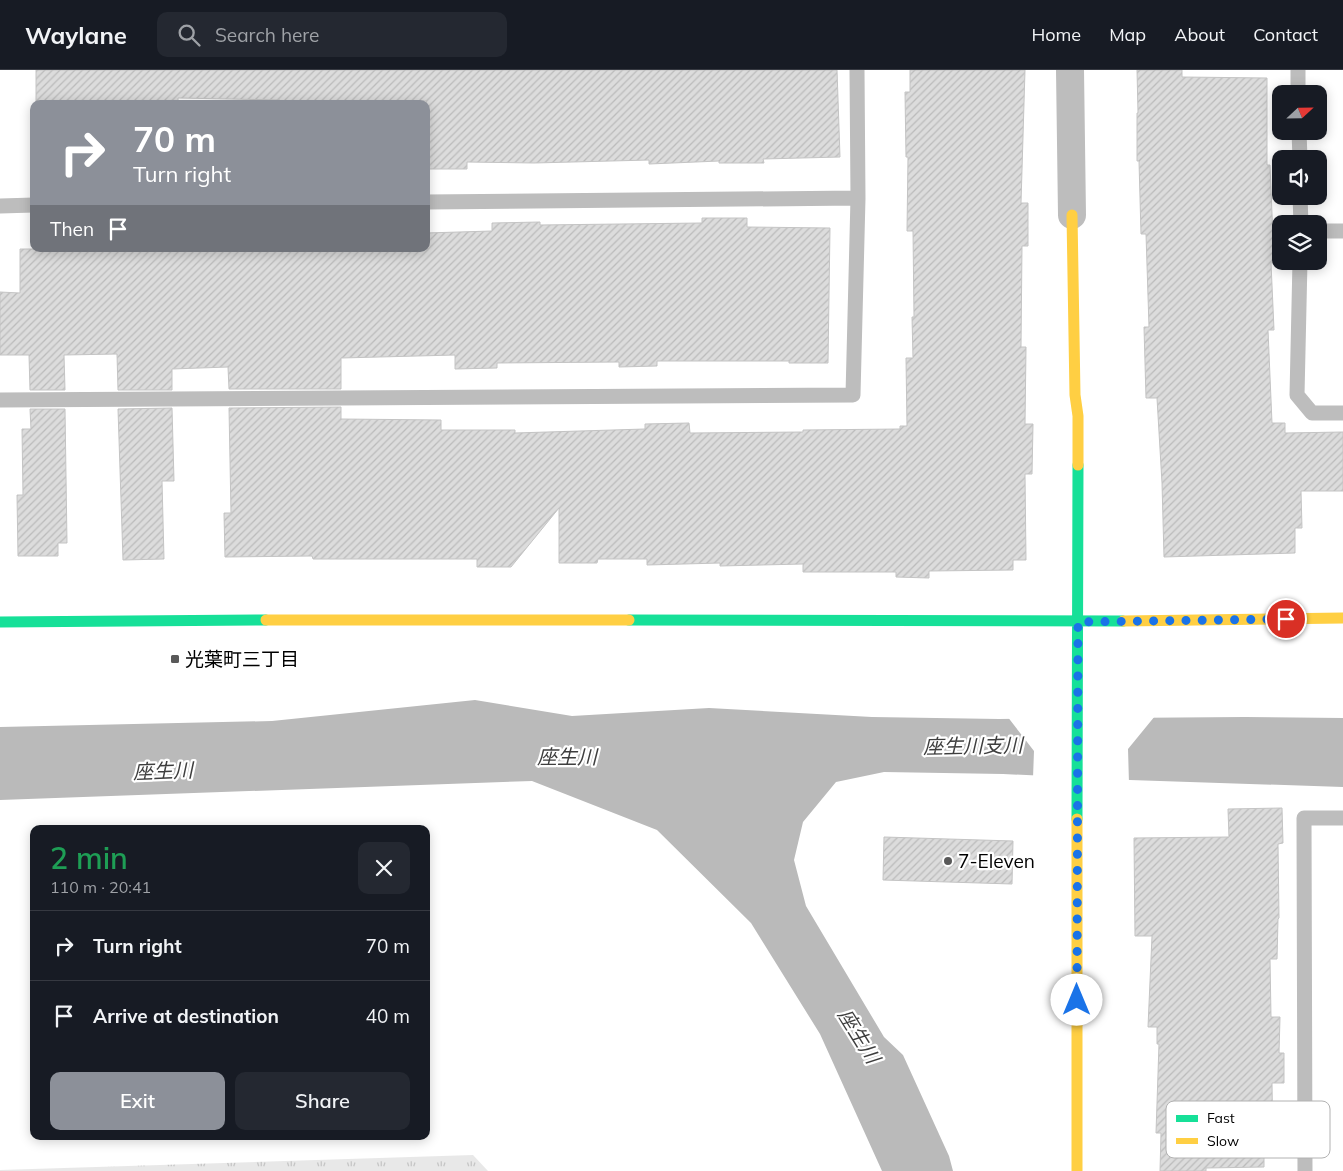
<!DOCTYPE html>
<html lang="en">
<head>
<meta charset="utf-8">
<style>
  :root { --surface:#171b24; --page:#242831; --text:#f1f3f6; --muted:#9ea1a6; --line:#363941; --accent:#8c9099 }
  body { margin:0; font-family:Mulish,"Noto Sans JP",sans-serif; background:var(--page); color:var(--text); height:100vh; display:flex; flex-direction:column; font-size:19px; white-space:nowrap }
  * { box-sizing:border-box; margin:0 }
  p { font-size:16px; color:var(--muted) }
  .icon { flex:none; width:28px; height:28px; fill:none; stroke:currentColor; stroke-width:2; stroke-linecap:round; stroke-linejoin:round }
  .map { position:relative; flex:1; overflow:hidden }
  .drawer { position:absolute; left:30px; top:755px; width:400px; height:315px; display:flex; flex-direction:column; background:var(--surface); border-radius:10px; box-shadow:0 2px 12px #0003 }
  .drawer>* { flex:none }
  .banner { position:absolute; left:30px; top:30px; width:400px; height:152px; border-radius:10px; box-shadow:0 2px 12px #0003; background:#8c9099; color:#fff; overflow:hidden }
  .needle { width:32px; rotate:68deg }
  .tools { position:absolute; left:1272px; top:15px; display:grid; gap:10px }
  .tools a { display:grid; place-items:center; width:55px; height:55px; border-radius:10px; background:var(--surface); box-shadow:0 2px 12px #0003; font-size:25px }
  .pin { position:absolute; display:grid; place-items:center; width:42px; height:42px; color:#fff; margin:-21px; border:2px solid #fff; border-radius:50%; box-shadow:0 1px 5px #0007 }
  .me { position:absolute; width:55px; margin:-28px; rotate:0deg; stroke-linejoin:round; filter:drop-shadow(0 0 4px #0008) }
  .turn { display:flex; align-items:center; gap:18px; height:105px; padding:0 20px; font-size:22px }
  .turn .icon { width:65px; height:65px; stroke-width:2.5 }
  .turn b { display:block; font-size:35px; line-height:42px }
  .then { display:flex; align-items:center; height:48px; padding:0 20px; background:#0003; gap:10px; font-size:19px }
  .round { display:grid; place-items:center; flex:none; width:52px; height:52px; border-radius:10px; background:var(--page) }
  .headline { display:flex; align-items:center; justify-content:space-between; height:85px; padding:0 20px }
  h1 { font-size:30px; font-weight:600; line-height:38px; color:#1e9e55 }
  .cta { display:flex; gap:10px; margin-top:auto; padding:10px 20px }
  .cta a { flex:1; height:58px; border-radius:10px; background:var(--accent); color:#fff; font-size:20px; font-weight:600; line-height:58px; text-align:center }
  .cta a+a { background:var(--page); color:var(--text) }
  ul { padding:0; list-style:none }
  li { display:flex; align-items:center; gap:15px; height:70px; padding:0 20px; border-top:1px solid var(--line) }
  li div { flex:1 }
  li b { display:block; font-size:19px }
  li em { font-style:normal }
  header { display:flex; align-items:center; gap:30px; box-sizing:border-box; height:70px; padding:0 25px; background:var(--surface); border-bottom:1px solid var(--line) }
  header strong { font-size:24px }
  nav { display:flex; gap:28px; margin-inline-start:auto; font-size:18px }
  .search { width:350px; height:45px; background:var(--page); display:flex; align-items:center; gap:12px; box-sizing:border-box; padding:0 18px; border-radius:10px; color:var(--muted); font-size:19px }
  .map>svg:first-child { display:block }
</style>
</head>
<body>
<header>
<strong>Waylane</strong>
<div class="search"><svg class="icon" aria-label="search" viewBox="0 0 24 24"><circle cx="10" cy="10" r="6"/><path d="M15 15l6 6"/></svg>Search here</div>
<nav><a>Home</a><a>Map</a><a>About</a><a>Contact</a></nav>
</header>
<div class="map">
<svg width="1343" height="1101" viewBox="0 0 1343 1101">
  <defs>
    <pattern id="grass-tufts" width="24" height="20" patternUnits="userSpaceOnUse" patternTransform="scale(1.25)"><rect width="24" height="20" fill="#e8e8e8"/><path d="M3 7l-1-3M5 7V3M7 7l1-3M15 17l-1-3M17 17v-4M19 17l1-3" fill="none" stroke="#c5c5c5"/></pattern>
    <pattern id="building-hatch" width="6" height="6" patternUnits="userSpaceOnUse" patternTransform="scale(1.25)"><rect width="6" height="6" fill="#dcdcdc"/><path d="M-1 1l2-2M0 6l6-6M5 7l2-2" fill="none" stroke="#bbb"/></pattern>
  </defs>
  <rect width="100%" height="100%" fill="#fff"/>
  <!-- grass -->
  <path fill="url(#grass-tufts)" d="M473 1085 488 1101H0V1100Z"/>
  <!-- water -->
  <path fill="#bababa" d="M475 630 572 646 709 638 872 647 999 649 1245 647 1343 648V717L1130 710 1003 704 884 702 836 712 803 752 794 790 806 836 884 967 903 985 949 1086 953 1101H882L820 964 751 853 657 760 532 711 0 730V657L272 651Z"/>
  <!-- pier -->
  <path fill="#fff" d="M1007 646H1155L1128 679 1129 713 1033 708 1034 681Z"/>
  <!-- building -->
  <path fill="url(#building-hatch)" stroke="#c4c4c4" d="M36 0H837L840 87 763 89 764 93H719V91L649 94V90L534 93 467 92V99H428V94H426V31L280 32V30L178 28V34H36Z
    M910 0H1025L1021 133H1028V176H1022L1021 277H1026L1025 354H1033L1032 404H1025L1026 490H1013V500L929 501V508L896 507V502H803V494L720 496V493L647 495V489H598L597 493H559V438L511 497H477V489H313L312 486 225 487 224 443H231L229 338 341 337V349L441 350V360H515V363L645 359V354L689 353 690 363 803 362V360L900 359V356H907L906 288H913L912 247H914L913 161H907L908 87H906L905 22H910Z
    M1137 0H1182V7L1267 8V95H1270L1274 192 1271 193 1274 260H1268L1272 353H1285V363L1343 362V421H1301L1302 458H1295V483L1164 487 1162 413 1157 328H1146L1144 257H1149L1146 164H1141L1139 91H1137V43H1138Z
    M702 148H747V157L830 158 828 293H789V291H657V296L619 297V292L497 293V298L455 299V285L341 288V319H229L228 297 172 299V320H118L117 284 64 285 65 320H30L29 285H0V222L20 223V179H426V163L492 161V153L540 152V155L702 153Z
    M172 338 174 411H162L164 489 123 490 118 339Z
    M30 339H65L67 473H58V486H18L17 425H23L22 359H31Z
    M1282 738 1283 773 1278 774 1279 848 1278 849 1277 889H1270L1271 947H1280L1279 983H1284V1013H1272L1273 1083H1264V1097L1206 1098V1101H1160L1161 1063H1156L1159 974H1157V957H1148L1152 866H1135L1134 768 1229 767 1228 739Z
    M884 767 1013 771 1012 814 883 810Z"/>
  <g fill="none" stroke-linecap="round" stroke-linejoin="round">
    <!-- lane -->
    <path stroke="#bdbdbd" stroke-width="15" d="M1298 0V24
      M1299 61 1300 89
      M1300 126 1301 154
      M426 132 858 128
      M0 136 34 135
      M1319 161H1343
      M1300 191 1297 325 1312 343H1343
      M0 330 853 325 858 128 857 0
      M1305 1101 1304 748H1343"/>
    <!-- street -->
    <path stroke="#bdbdbd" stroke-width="28" d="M1070 0 1072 145"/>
    <!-- fast -->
    <path stroke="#16e098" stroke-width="11" d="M629 550 1123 551
      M0 552 266 550
      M1077 749 1078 395"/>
    <!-- slow -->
    <path stroke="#ffcf43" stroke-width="11" d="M1072 145 1075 325 1078 346V395
      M266 550H629
      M1123 551 1343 548
      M1077 1101V749"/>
  </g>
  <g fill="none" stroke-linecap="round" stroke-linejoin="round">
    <!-- route -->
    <path stroke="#1a73e8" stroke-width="9" stroke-dasharray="0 16.2" d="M1077 930 1078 552 1286 549"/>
  </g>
  <!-- markers -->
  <g fill="#595959" stroke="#fff" stroke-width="2">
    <rect x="170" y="584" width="10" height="10" rx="2.5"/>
    <circle cx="948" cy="791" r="5"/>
  </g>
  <g text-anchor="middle" stroke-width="4.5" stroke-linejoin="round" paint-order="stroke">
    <!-- poi labels -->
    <g font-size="19" fill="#000" stroke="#fff" text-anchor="start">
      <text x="185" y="596">光葉町三丁目</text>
      <text x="958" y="798">7-Eleven</text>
    </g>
    <!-- water labels -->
    <g font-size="20" font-style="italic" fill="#3e3e3e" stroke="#fff">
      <text transform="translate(973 676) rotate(-1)" y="7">座生川支川</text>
      <text x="567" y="694">座生川</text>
      <text transform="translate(163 701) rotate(-2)" y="7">座生川</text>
      <text transform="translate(859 966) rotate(58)" y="7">座生川</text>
    </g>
  </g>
  <!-- legend -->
  <rect x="1166" y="1031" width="164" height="57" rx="8" fill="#fff" stroke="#b2b2b2" stroke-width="1"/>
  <rect x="1176" y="1045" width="22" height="7" fill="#16e098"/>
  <rect x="1176" y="1068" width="22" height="6" fill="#ffcf43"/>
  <g font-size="14" fill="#000">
    <text x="1207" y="1053">Fast</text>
    <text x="1207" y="1076">Slow</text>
  </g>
</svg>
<div class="tools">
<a><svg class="needle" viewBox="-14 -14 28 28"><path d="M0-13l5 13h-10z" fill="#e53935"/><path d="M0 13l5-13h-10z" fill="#9ea1a6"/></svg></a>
<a><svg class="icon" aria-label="sound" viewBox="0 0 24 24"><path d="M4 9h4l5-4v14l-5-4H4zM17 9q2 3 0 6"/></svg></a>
<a><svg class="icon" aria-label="layers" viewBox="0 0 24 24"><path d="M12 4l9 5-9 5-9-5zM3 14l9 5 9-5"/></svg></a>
</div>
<div class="pin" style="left:1286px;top:549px;background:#d93025"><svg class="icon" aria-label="arrive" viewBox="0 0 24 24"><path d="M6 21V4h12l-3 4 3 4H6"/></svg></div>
<svg class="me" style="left:1077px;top:930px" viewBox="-20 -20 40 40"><circle r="19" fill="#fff"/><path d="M0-13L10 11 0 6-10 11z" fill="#1a73e8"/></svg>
<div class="banner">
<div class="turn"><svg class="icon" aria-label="right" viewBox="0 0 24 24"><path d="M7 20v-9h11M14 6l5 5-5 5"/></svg><div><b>70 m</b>Turn right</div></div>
<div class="then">Then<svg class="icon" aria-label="arrive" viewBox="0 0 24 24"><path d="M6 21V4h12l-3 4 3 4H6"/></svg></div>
</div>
<section class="drawer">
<div class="headline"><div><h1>2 min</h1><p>110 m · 20:41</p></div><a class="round"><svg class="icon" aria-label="close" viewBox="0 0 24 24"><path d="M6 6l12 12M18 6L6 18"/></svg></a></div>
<ul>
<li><svg class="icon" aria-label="right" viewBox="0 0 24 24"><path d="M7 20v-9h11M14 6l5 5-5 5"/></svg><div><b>Turn right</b></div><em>70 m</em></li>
<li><svg class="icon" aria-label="arrive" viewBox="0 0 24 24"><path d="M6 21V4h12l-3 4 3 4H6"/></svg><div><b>Arrive at destination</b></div><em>40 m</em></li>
</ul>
<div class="cta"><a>Exit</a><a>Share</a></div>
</section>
</div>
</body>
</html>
